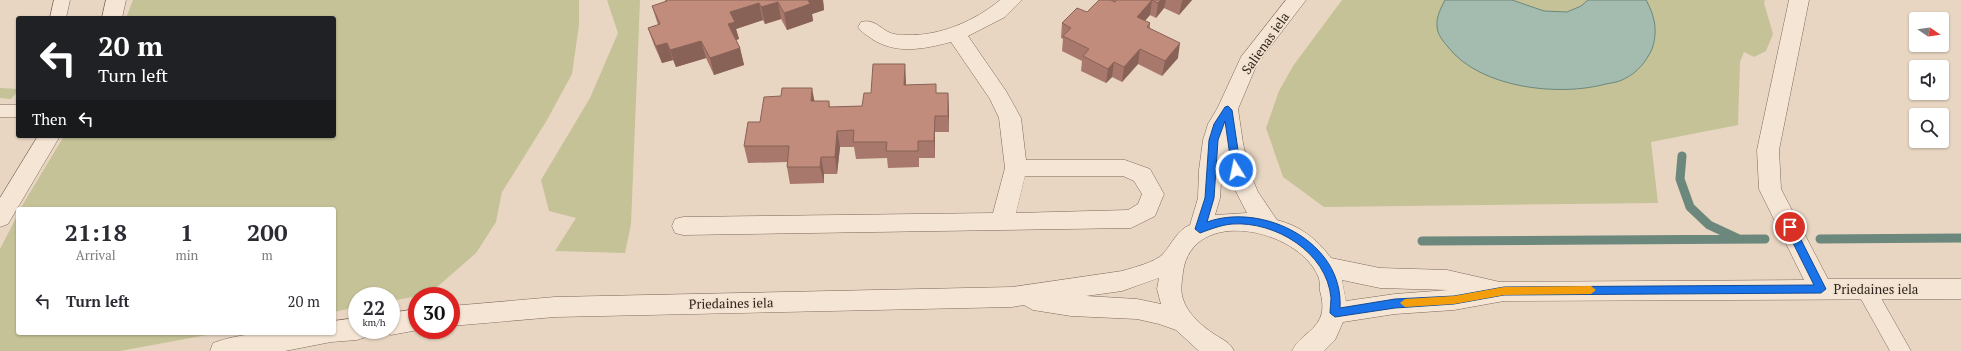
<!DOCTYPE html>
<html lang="en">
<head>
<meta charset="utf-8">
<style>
  :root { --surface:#fff; --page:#f7f7f7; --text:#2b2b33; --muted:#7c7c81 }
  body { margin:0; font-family:"PT Serif",serif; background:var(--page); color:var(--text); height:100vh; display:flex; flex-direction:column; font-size:15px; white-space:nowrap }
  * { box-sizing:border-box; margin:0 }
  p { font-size:13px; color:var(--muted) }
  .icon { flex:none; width:22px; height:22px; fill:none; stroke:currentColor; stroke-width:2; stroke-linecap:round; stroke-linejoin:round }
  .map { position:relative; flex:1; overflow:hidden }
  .side { position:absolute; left:16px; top:207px; width:320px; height:128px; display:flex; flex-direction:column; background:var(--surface); border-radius:4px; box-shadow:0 1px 3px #0004 }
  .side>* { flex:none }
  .hud { position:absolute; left:16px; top:16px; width:320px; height:122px; border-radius:4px; box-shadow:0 1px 3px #0004; background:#202124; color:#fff; overflow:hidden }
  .needle { width:26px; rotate:103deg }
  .controls { position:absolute; left:1909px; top:12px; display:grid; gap:8px }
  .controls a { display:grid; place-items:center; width:40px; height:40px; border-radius:4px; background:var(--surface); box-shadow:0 1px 3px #0004; font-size:20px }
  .speed { position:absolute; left:348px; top:287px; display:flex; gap:8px; font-size:20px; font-weight:700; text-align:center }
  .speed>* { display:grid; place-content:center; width:52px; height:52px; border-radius:50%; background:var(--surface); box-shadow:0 1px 3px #0004; line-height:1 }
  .speed small { font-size:10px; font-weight:400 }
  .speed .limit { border:6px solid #d22; background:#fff; color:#111 }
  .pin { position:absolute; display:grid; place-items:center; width:34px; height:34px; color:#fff; margin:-17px; border:2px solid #fff; border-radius:50%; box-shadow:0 1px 4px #0007 }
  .me { position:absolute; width:44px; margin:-22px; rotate:350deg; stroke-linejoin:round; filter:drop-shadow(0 0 3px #0008) }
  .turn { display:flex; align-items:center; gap:14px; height:84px; padding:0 16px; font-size:18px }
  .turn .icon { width:52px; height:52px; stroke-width:2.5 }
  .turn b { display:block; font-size:28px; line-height:34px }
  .then { display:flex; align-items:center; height:38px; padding:0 16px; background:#0003; gap:8px; font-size:15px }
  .eta { display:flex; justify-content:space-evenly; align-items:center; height:68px; text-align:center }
  .eta b { font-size:24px; font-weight:600; line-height:28px }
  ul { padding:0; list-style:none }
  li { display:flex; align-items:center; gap:12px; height:52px; padding:0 16px }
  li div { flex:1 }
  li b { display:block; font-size:15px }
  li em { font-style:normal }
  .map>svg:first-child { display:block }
</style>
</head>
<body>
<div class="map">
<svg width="1961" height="351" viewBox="0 0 1961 351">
  <rect width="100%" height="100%" fill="#e8d6c2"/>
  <!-- green -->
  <path fill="#c5c297" d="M133 0H579V25L572 74 547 120 502 192 496 222 476 253 429 294 391 301V296H357V307L334 312V209H20L64 136H334V18H126Z
    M607 0H640L631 224 625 253 555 251 576 218 549 211 541 180 590 98 618 33Z
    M1342 0H1765L1764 3 1773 34 1766 51 1754 57 1744 52 1740 62 1738 125 1651 142 1658 203 1324 207 1283 177 1266 128 1279 91 1293 66Z
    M0 88 18 89V91L11 99 0 98Z
    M18 214V333H218L120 351H0V249Z"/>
  <!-- water -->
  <path fill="#a4bbb0" stroke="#6c887c" d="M1445 0H1512L1544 11 1567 12 1581 6 1588 0H1646C1655 16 1658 32 1652 49 1646 62 1637 73 1624 79 1619 82 1611 83 1606 84 1558 97 1480 88 1448 47 1443 41 1437 34 1437 26 1436 17 1441 8 1445 0Z"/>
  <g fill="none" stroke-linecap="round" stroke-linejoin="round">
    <!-- stream -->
    <path stroke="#6c887c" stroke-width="9" d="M1682 156 1680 179 1690 207 1709 225 1737 238
      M1820 239 1961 238
      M1422 241 1765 239"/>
    <defs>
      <path id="service" d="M54 0H70L66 18H50Z
        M0 105H18V117H0Z
        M1866 282 1873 284 1911 351H1890L1856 290 1859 284Z"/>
      <path id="minor" d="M106 0H126L122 18H102Z
        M1000 0H1022L1005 17 968 36 1006 91 1021 118 1026 160H1125L1150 169 1164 194 1155 216 1131 228 683 235 675 233 672 226 675 219 683 217 993 213 1005 168 999 118 990 99 951 42C924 49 897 55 872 39 867 35 862 33 858 27L861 22C876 18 881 31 894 34 898 35 903 34 907 35 940 36 975 21 1000 0ZM1025 176H1123L1134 181 1142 194 1138 204 1128 210 1016 213Z
        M1286 0H1306L1257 64 1238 109 1243 143 1249 171 1258 192 1277 220C1300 226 1316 238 1331 258L1380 268 1447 270 1500 282 1804 280 1759 189 1757 150 1789 0H1809L1779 150 1781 189 1828 279H1961V299L1504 301 1454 310 1395 314 1343 322 1335 340 1324 351H1292C1299 335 1318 331 1322 312 1323 305 1322 298 1320 291 1320 286 1320 280 1318 276 1297 228 1192 206 1183 272 1182 281 1180 290 1183 299 1187 313 1202 326 1214 334 1223 340 1230 342 1234 351H1199L1176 330 1159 324 1137 319 1071 316 1033 310 1024 305 1012 307 555 317 451 326V306L555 297 1012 287 1122 271C1132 268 1156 262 1163 254 1172 244 1177 230 1190 225L1198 198 1199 170 1203 140 1208 124 1218 107 1241 57ZM1223 154 1232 184 1247 213 1215 215 1220 198ZM1159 278 1157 289 1161 304 1137 299 1086 296 1122 291ZM1342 280 1380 288 1448 290 1395 294 1346 301Z
        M38 136H60L8 224 0 227V198Z
        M417 309V330H418L391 335 382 331V330H391V313Z
        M357 318V330H369L366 337 357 340 331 342 285 351H210L213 343C251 329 294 333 334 333V321Z"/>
    </defs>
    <!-- service casing -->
    <use href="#service" stroke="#80685b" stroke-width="1"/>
    <!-- minor casing -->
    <use href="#minor" stroke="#80685b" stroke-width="1"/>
    <!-- service -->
    <use href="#service" fill="#f4e5d4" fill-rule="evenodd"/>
    <!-- minor -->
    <use href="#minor" fill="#f4e5d4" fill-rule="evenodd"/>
  </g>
  <!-- wall -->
  <path fill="#a7786b" d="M665 0H823L824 10 812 14 813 21 787 30 781 19 765 24 763 20 736 29 739 39 736 40 740 48 744 65 714 75 706 58 676 67 673 60 662 63 654 45 648 28 658 25 652 6 666 2Z
    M1099 0H1192L1179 15 1164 8 1156 18 1150 15 1145 21 1150 23V28L1178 58 1162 76 1138 64 1122 82 1112 77 1106 83 1081 71 1082 61 1062 51 1063 39 1061 38 1062 23 1087 12Z
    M906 81V85L937 93H948L949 132H935V158H919V167L888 168 887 158 856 159 854 147H840L837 174H824V183L790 184 787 167V162L748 163 744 146 760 122 815 101H829L830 107 862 106 871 93Z"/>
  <!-- shaded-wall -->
  <path fill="#886257" d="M807 0H823L824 10 812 14 813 21 787 30 784 13Z
    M1152 0 1150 15 1134 32 1137 17Z
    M1161 0H1166L1164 8 1156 18 1158 3Z
    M1183 0H1192L1179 15 1182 1Z
    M778 2 781 19 765 24 761 7Z
    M759 3 763 20 736 29 739 39 732 41 728 24 730 12Z
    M701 41 706 58 676 67 670 50Z
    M667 43 673 60 662 63 656 46Z
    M1180 43 1178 58 1162 76 1165 61Z
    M740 48 744 65 714 75 710 58Z
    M1140 49 1138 64 1122 82 1124 67Z
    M1114 62 1112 77 1106 83 1108 69Z
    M905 64 906 81 905 101 904 85Z
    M812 88 815 104 811 101Z
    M948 93 949 110V132L948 116Z
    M935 116V158L934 141Z
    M837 131 840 147 837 174 835 157Z
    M821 157 824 174V183L820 167Z"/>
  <!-- building -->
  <path fill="#c28c7c" stroke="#886257" d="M666 0H808L810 4 784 13 778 2 761 7 759 3 730 12 735 22 728 24 740 48 710 58 701 41 670 50 667 43 656 46 648 28 660 24 652 6 667 1Z
    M1099 0H1111L1115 2 1116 0H1161L1158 3 1152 0 1137 17 1150 23 1147 27 1180 43 1165 61 1140 49 1124 67 1114 62 1108 69 1083 56 1089 49 1063 36 1071 28 1062 23 1077 8 1087 12Z
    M873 64H905L904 85 936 84V93H948V116H935L934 141H918V151H886L887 142H853L854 130 837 131 835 157H821L820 167H787L789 146H744L748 122H760L764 97 781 96 782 88H812L811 101H829V107L862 106 864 93H871Z"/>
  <!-- route -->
  <path fill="#1a73e8" stroke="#114b97" d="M1228 106 1232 110 1241 170 1236 174 1232 170 1225 121 1218 140 1214 198 1207 222C1263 202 1344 242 1340 308L1395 299 1454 296 1504 287 1814 285 1785 227 1790 223 1793 224 1826 289 1821 293 1504 295 1454 304 1395 308 1335 317 1330 313C1330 308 1331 303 1331 298 1327 252 1275 221 1232 224 1221 225 1211 229 1200 233L1195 229 1205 198 1209 140 1214 124 1225 107Z"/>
  <!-- slow -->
  <path fill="#f59e0b" d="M1591 286 1596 290 1591 294 1504 295 1454 304 1405 307 1400 303 1405 299 1454 296 1504 287Z"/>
  <g text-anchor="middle" stroke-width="3" stroke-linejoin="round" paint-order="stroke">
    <!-- street labels -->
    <g font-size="13" fill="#31241e" stroke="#f1e2d0">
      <text transform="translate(1265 43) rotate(-55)" y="5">Salienas iela</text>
      <text x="1876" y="294">Priedaines iela</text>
      <text transform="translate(731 303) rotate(-1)" y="5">Priedaines iela</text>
    </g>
  </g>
</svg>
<div class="controls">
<a><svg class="needle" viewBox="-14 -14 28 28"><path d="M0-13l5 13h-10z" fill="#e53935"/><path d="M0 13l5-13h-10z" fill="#7c7c81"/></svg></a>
<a><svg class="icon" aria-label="sound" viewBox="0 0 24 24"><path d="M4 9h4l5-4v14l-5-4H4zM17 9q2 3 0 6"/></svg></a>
<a><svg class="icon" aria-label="search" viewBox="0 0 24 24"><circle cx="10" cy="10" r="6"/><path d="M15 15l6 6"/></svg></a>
</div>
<div class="speed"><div>22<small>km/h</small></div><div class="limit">30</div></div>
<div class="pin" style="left:1790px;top:227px;background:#d93025"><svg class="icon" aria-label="arrive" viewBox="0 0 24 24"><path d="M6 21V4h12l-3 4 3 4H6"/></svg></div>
<svg class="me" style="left:1236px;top:170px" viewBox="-20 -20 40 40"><circle r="17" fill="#1a73e8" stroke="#fff" stroke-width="3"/><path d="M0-11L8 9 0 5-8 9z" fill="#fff"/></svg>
<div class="hud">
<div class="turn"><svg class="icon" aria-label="left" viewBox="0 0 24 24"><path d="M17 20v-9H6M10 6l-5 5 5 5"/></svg><div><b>20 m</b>Turn left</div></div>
<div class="then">Then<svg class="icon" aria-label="left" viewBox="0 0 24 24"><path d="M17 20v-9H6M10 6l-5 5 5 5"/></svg></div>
</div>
<section class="side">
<div class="eta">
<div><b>21:18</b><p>Arrival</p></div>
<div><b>1</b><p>min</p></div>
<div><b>200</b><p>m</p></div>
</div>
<ul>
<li><svg class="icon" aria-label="left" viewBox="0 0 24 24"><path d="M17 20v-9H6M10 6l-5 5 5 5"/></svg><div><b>Turn left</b></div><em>20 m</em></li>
</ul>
</section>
</div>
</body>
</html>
